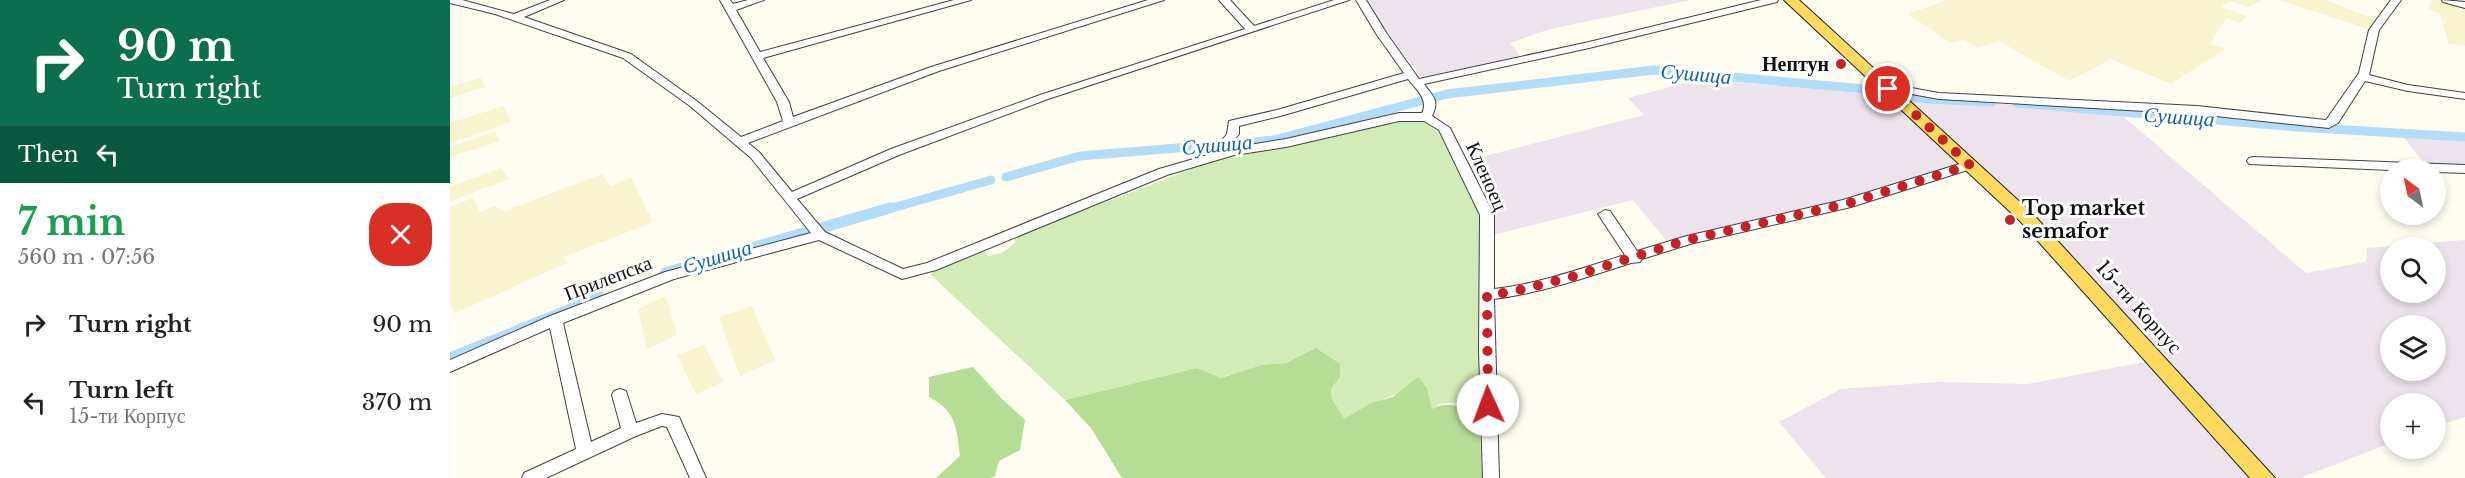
<!DOCTYPE html>
<html lang="en">
<head>
<meta charset="utf-8">
<style>
  :root { --surface:#fff; --page:#f2f2f2; --text:#222; --muted:#767676 }
  body { margin:0; font-family:"Libre Baskerville",serif; background:var(--page); color:var(--text); height:100vh; display:flex; flex-direction:column; font-size:22px; white-space:nowrap }
  * { box-sizing:border-box; margin:0 }
  p { font-size:20px; color:var(--muted) }
  .icon { flex:none; width:33px; height:33px; fill:none; stroke:currentColor; stroke-width:2; stroke-linecap:round; stroke-linejoin:round }
  .map { position:relative; flex:1; overflow:hidden }
  .details { display:flex; flex-direction:column; background:var(--surface); width:450px }
  .details>* { flex:none }
  .banner { background:#0b6e4f; color:#fff; overflow:hidden }
  .needle { width:39px; rotate:327deg }
  .buttons { position:absolute; left:1930px; top:159px; display:grid; gap:12px }
  .buttons a { display:grid; place-items:center; width:66px; height:66px; border-radius:50%; background:var(--surface); box-shadow:0 3px 9px #0003; font-size:30px }
  .pin { position:absolute; display:grid; place-items:center; width:51px; height:51px; color:#fff; margin:-26px; border:3px solid #fff; border-radius:50%; box-shadow:0 2px 6px #0007 }
  .me { position:absolute; width:66px; margin:-33px; rotate:358deg; stroke-linejoin:round; filter:drop-shadow(0 0 4px #0008) }
  .turn { display:flex; align-items:center; gap:21px; height:126px; padding:0 18px; font-size:27px }
  .turn .icon { width:78px; height:78px; stroke-width:2.5 }
  .turn b { display:block; font-size:42px; line-height:51px }
  .then { display:flex; align-items:center; height:57px; padding:0 18px; background:#0003; gap:12px; font-size:22px }
  .round { display:grid; place-items:center; flex:none; width:63px; height:63px; border-radius:24px; background:var(--page) }
  .overview { display:flex; align-items:center; justify-content:space-between; height:102px; padding:0 18px }
  h1 { font-size:36px; font-weight:700; line-height:45px; color:#1e9e55 }
  ul { padding:0; list-style:none }
  li { display:flex; align-items:center; gap:18px; height:78px; padding:0 18px }
  li div { flex:1 }
  li b { display:block; font-size:22px }
  li em { font-style:normal }
  main { display:flex; flex:1; min-height:0 }
  .map>svg:first-child { display:block }
</style>
</head>
<body>
<main>
<section class="details">
<div class="banner">
<div class="turn"><svg class="icon" aria-label="right" viewBox="0 0 24 24"><path d="M7 20v-9h11M14 6l5 5-5 5"/></svg><div><b>90 m</b>Turn right</div></div>
<div class="then">Then<svg class="icon" aria-label="left" viewBox="0 0 24 24"><path d="M17 20v-9H6M10 6l-5 5 5 5"/></svg></div>
</div>
<div class="overview"><div><h1>7 min</h1><p>560 m · 07:56</p></div><a class="round" style="background:#d93025;color:#fff"><svg class="icon" aria-label="close" viewBox="0 0 24 24"><path d="M6 6l12 12M18 6L6 18"/></svg></a></div>
<ul>
<li><svg class="icon" aria-label="right" viewBox="0 0 24 24"><path d="M7 20v-9h11M14 6l5 5-5 5"/></svg><div><b>Turn right</b></div><em>90 m</em></li>
<li><svg class="icon" aria-label="left" viewBox="0 0 24 24"><path d="M17 20v-9H6M10 6l-5 5 5 5"/></svg><div><b>Turn left</b><p>15-ти Корпус</p></div><em>370 m</em></li>
</ul>
</section>
<div class="map">
<svg width="2015" height="478" viewBox="0 0 2015 478">
  <rect width="100%" height="100%" fill="#fffcf0"/>
  <!-- industrial -->
  <path fill="#ece3ed" fill-rule="evenodd" d="M914 0H1241L1100 29 1060 43 1071 57 971 77Z
    M1250 79 1477 99 1668 112 1856 273 1916 262 1917 248 2015 240V417L1986 426V404H1941V443L1850 478H1376L1329 422 1391 389 1489 382 1578 384 1705 360 1520 165 1221 246 1183 200 1039 236 1012 162 1194 115 1178 98ZM1941 248H1986V292H1941ZM1941 326H1986V370H1941Z
    M1953 137 2015 140V169L1979 168Z"/>
  <!-- farmland -->
  <path fill="#f7f4cf" d="M1497 0H1812L1799 7 1780 1 1770 7 1796 16 1790 23 1776 18 1760 44 1776 48 1721 84 1661 59 1619 81 1549 41 1528 48 1514 40 1501 43 1458 14Z
    M1829 0H1875L1930 21 1924 31Z
    M1983 0H2015V46L1998 43 1990 13 1978 9Z
    M31 78 35 87 0 98V87Z
    M53 106 61 122 0 143V123Z
    M44 132 50 141 0 157V147Z
    M51 168 59 179 0 201V187Z
    M152 174 160 186 181 178 203 222 114 257 117 263 5 313 0 302V207L23 198 30 212 44 206 55 211Z
    M216 296 227 335 197 349 188 309Z
    M302 306 325 360 290 376 269 317Z
    M254 345 273 382 246 394 227 355Z"/>
  <!-- green -->
  <path fill="#d2ecb7" d="M962 119 976 122 988 131 1028 213 1032 241V400L990 404 982 409 977 388C946 391 921 403 894 420L882 399 881 389 890 377 866 349 836 363 811 365 770 378 747 368 615 400 481 275 482 272 533 250 538 256 552 253 566 242 563 238 770 158Z"/>
  <!-- forest -->
  <path fill="#b5dd96" d="M866 348 890 364V377L881 389 882 399 894 419 921 403 943 397 968 377 977 388 982 409C998 399 1012 409 1029 411L1032 478H672L641 428 615 400 747 368 771 378 811 365 836 363Z
    M523 367 552 399 575 420 570 450 549 461 545 476 541 478H486L510 456C507 429 506 410 479 397V377Z"/>
  <g fill="none" stroke-linecap="round" stroke-linejoin="round">
    <!-- canal-far1 -->
    <path stroke="#b2ddf9" stroke-width="9" d="M1567 103 1847 127 2015 137
      M556 177 630 156 824 140 997 94 1204 70 1415 89 1477 99 1542 102
      M435 210 541 180"/>
    <!-- canal -->
    <path stroke="#b2ddf9" stroke-width="11" d="M215 273 440 208
      M0 358 150 297"/>
    <defs>
      <path id="minor" d="M0 0H12L64 14 100 0H114L74 17 181 54 248 102 291 137 333 121 327 102 270 0H280L283 4 298 0H314L286 10 310 52 504 0H521L313 58 339 102 343 117 481 67 698 0H714L489 71 298 143 309 152 342 192 441 149 590 95 795 29 769 0H780L804 26 884 0H899L598 99 449 155 347 199 375 232 453 269 477 263 709 169 775 150 773 139 777 134 779 121 827 110 954 73 927 35 906 0H916L937 34 969 79 1139 42 1311 0H1328L1327 2 1139 48 974 84C983 97 990 100 982 116L1000 128 1044 215V289C1089 284 1132 268 1175 255L1148 214 1155 210 1160 211 1187 251 1237 236 1393 200 1516 162 1520 161 1526 165 1524 168 1401 207 1240 244 1192 259 1190 262 1181 263C1137 277 1091 293 1044 299L1049 478H1033L1029 351 1030 215 989 130 974 121H949L836 147 784 155 717 175 486 270 452 279 369 240 224 279 113 323 141 442 171 428 162 395 164 391 170 389 176 391 186 423 212 414 229 417 256 478H240L217 427 212 426 186 436 96 478H72L74 473 126 449 100 328 0 372V360L100 316 215 272 361 233 301 158 240 106 173 58 45 14 0 3ZM958 79C966 89 979 100 972 113H949L836 139 787 147 785 139 789 134V126L834 115Z
        M1941 0H1951L1929 30 1919 75 1958 85 2015 93V99L1958 91 1915 81 1888 123 1879 128 1747 114 1489 99 1434 89 1428 86 1434 83 1489 93 1747 106 1876 120 1909 73 1919 30Z
        M1992 0 2015 2V8L1993 2Z
        M1803 157 2015 165V173L1986 172V170H1941L1799 164 1797 161 1799 158Z"/>
      <path id="major" d="M1334 0H1349L1582 213 1825 478H1800L1570 221Z"/>
    </defs>
    <!-- minor casing -->
    <use href="#minor" stroke="#424242" stroke-width="2"/>
    <!-- major casing -->
    <use href="#major" stroke="#202020" stroke-width="2"/>
    <!-- minor -->
    <use href="#minor" fill="#fff" fill-rule="evenodd"/>
    <!-- major -->
    <use href="#major" fill="#feda61" fill-rule="evenodd"/>
  </g>
  <g fill="none" stroke-linecap="round" stroke-linejoin="round">
    <!-- route -->
    <path stroke="#c61f25" stroke-width="10" stroke-dasharray="0 18" d="M1038 405 1037 295 1062 292 1121 277 1237 240 1396 204 1520 165 1438 89"/>
  </g>
  <!-- markers -->
  <g fill="#c61f25" stroke="#fff" stroke-width="2">
    <circle cx="1391" cy="64" r="6"/>
    <circle cx="1560" cy="220" r="6"/>
  </g>
  <g text-anchor="middle" stroke-width="6" stroke-linejoin="round" paint-order="stroke">
    <!-- poi labels -->
    <g font-size="20" font-weight="bold" fill="#0f0f0f" stroke="#fff" text-anchor="end">
      <text x="1379" y="71">Нептун</text>
      <text x="1572" y="215" text-anchor="start">Top market<tspan x="1572" dy="23">semafor</tspan></text>
    </g>
    <!-- street labels -->
    <g font-size="20" fill="#0f0f0f" stroke="#fff">
      <text transform="translate(1037 176) rotate(66)" y="7">Кленоец</text>
      <text transform="translate(158 278) rotate(-21)" y="7">Прилепска</text>
      <text transform="translate(1689 307) rotate(48)" y="7">15-ти Корпус</text>
    </g>
    <!-- water labels -->
    <g font-size="21" font-style="italic" fill="#1163a7" stroke="#fff">
      <text transform="translate(1246 74) rotate(5)" y="7">Сушица</text>
      <text transform="translate(1729 117) rotate(4)" y="7">Сушица</text>
      <text transform="translate(767 145) rotate(-5)" y="7">Сушица</text>
      <text transform="translate(267 257) rotate(-17)" y="7">Сушица</text>
    </g>
  </g>
</svg>
<div class="buttons">
<a><svg class="needle" viewBox="-14 -14 28 28"><path d="M0-13l5 13h-10z" fill="#e53935"/><path d="M0 13l5-13h-10z" fill="#767676"/></svg></a>
<a><svg class="icon" aria-label="search" viewBox="0 0 24 24"><circle cx="10" cy="10" r="6"/><path d="M15 15l6 6"/></svg></a>
<a><svg class="icon" aria-label="layers" viewBox="0 0 24 24"><path d="M12 4l9 5-9 5-9-5zM3 14l9 5 9-5"/></svg></a>
<a>+</a>
</div>
<div class="pin" style="left:1438px;top:89px;background:#d93025"><svg class="icon" aria-label="arrive" viewBox="0 0 24 24"><path d="M6 21V4h12l-3 4 3 4H6"/></svg></div>
<svg class="me" style="left:1038px;top:405px" viewBox="-20 -20 40 40"><circle r="19" fill="#fff"/><path d="M0-13L10 11 0 6-10 11z" fill="#c61f25"/></svg>
</div>
</main>
</body>
</html>
